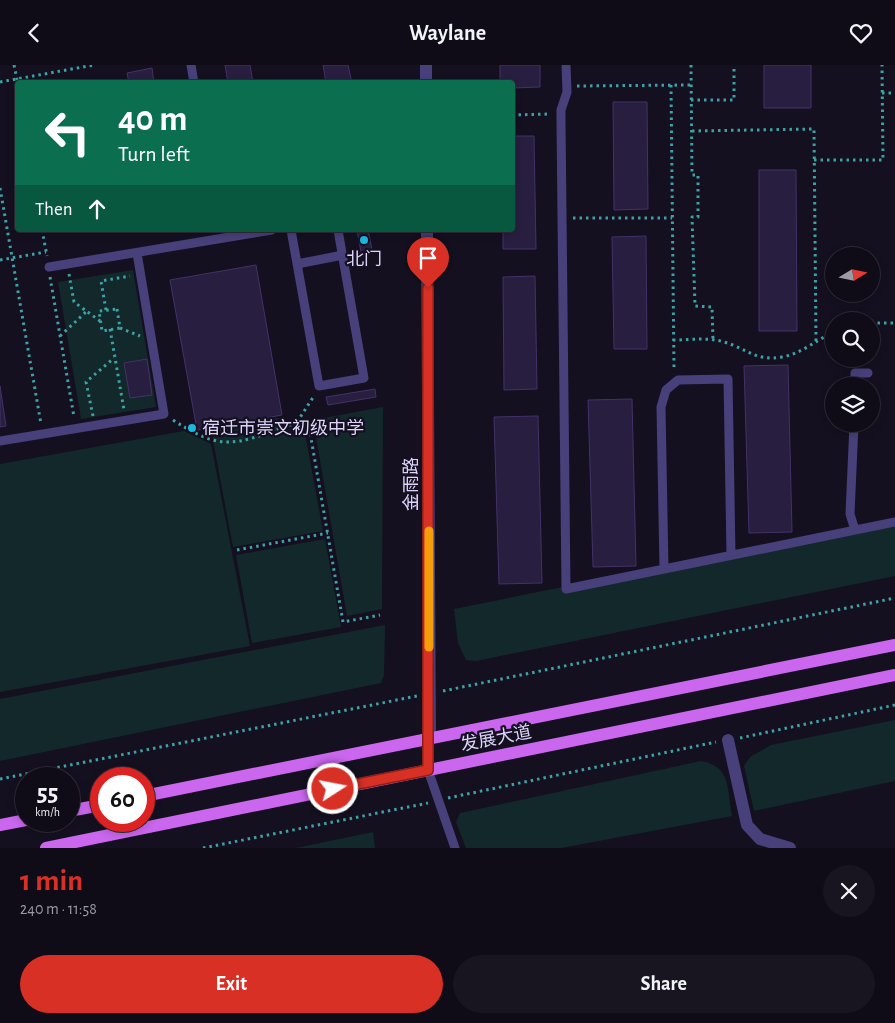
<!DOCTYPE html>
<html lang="en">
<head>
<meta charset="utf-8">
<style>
  :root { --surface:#0f0c18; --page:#181521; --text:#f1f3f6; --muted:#9b9ba2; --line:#2f2c37; --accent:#d93025 }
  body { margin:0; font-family:"Alegreya Sans","Noto Sans SC",sans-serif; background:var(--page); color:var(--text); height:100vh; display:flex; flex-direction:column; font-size:19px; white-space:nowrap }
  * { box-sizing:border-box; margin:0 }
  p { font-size:16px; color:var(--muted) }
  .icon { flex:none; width:28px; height:28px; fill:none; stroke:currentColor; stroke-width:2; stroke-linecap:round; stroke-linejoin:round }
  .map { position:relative; height:783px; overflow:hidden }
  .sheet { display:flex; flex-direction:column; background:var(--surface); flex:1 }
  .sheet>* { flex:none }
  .top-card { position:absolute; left:15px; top:15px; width:500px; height:152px; border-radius:5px; box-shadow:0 2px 8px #0003,0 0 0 1px var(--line); background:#0b6e4f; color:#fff; overflow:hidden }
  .needle { width:32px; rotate:80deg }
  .buttons { position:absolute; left:825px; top:182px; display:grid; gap:10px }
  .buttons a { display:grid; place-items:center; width:55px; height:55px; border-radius:50%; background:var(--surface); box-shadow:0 2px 8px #0003,0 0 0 1px var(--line); font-size:25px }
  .speed { position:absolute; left:15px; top:702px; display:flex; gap:10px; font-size:25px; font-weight:700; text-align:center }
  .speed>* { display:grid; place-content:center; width:65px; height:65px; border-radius:50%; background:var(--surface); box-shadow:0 2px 8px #0003,0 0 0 1px var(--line); line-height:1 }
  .speed small { font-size:12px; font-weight:400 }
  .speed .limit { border:8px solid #d22; background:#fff; color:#111 }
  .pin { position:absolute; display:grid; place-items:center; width:42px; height:42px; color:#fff; margin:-51px -21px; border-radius:50% 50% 50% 0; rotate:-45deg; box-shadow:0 0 5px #0007 }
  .pin .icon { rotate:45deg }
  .me { position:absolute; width:55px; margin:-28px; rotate:79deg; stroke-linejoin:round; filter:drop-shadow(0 0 4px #0008) }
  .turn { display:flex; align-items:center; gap:18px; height:105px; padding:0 20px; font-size:22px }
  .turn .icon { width:65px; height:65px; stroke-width:2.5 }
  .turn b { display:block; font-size:35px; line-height:42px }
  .then { display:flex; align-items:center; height:48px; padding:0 20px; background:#0003; gap:10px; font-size:19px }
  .round { display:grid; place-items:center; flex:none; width:52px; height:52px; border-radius:26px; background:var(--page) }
  .overview { display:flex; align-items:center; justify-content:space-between; height:85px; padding:0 20px }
  h1 { font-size:30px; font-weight:600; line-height:38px; color:var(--accent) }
  .button { display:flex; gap:10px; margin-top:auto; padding:10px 20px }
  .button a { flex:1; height:58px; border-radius:30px; background:var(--accent); color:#fff; font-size:20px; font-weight:600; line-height:58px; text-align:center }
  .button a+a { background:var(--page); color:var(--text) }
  header { display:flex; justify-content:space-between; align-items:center; height:65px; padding:0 20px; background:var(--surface); font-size:22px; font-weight:600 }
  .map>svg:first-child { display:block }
</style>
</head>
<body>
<header><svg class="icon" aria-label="back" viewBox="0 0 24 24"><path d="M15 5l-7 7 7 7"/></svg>Waylane<svg class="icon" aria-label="heart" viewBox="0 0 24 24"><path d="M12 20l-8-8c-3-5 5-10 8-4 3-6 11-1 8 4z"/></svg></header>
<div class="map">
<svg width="895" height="783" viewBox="0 0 895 783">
  <rect width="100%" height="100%" fill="#141020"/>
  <!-- green -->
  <path fill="#13282a" d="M133 205 156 342 81 354 58 217Z
    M383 342 382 544 347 551 313 355Z
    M278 353 281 367 304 363 323 466 233 482 211 365Z
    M184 366 211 379 250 581 0 627V399Z
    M895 455V511L476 596 466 595 458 578 454 544Z
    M325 474 341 562 252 578 236 490Z
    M385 560 384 610 381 618 0 696V634Z
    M895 655V716L754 746 744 701 750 692 771 680Z
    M701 696C731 701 727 724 732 751L561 783H466L456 757 460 748Z
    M373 767 375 783H296Z"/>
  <!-- building -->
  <path fill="#281e3f" stroke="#433269" d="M225 0H250L253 18H228Z
    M323 0H348L352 18H326Z
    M500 0H540V22L512 23V18H500Z
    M764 0H811V43H764Z
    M152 3 154 18H129L127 8Z
    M613 37H647L648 144 614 145Z
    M512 71H534L536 184H503V165H512Z
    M759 105H796L797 266H759Z
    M357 165H368L372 185 361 187Z
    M646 171 647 284H614L612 172Z
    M256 200 282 350 197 365 170 215Z
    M535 211 537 324 504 325 503 212Z
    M147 294 152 330 130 333 124 298Z
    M788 300 792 467 749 468 744 301Z
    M0 321 6 361 0 362Z
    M375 324 376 332 328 340 326 332Z
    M632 334 636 501 593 502 588 335Z
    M538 351 542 518 499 519 494 352Z"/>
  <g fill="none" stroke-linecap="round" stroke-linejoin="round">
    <!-- path -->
    <path stroke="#3ca2a6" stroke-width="3" stroke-dasharray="2.5 4" stroke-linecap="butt" d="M14 0 18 19
      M691 0 692 110H698V152H692L695 241 712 242 713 275
      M0 17 94 0
      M671 20 674 304
      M577 21 691 20
      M882 28H895
      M691 35H734V0
      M512 50 550 49
      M692 66 814 64 816 276
      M814 95H883L882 0
      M0 123 41 359
      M573 153H672
      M42 165 47 191
      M0 195 46 187
      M69 209 74 237 100 256
      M50 212 74 352
      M117 244 120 263 102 266 99 246Z
      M106 245 101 216 130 211
      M871 258H895
      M120 263 140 271
      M110 264 124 345
      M60 271 87 246
      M673 275C690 275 708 272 724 277 746 283 756 297 782 292 801 289 816 275 834 267
      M93 351 86 317 114 293
      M173 355C209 378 226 384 267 368 281 363 294 358 308 356L343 557 380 550
      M297 357 314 331
      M237 485 328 468
      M443 626 895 533
      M740 673 895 640
      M0 714 417 631
      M448 733 716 677
      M203 783 428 738"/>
    <!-- service -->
    <path stroke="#48407a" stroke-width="9" d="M191 0 194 18
      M566 0 567 27 561 45V56L566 524 895 457
      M291 165 319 321 364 313 338 165
      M297 199 343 190
      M49 202 272 165
      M855 321V308H868
      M854 359 850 449 855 465
      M0 376 164 349 137 188
      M664 504 661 342 666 325 678 315 728 314 731 490
      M430 673 428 705 455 783"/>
    <!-- minor -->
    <path stroke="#48407a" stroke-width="12" d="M426 0V18
      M427 165 430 673
      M728 675 747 760 760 774 790 783"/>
    <!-- primary -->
    <path stroke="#ca67ee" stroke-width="12" d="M144 731 895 580
      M69 746 101 740
      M0 760 26 755
      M46 783 895 610"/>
  </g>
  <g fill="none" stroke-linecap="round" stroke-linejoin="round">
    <defs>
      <path id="route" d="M333 724 428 705V223"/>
    </defs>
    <!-- route casing -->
    <use href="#route" stroke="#8d1f18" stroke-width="12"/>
    <!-- route -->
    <use href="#route" stroke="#d93025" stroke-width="9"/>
    <!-- slow -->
    <path stroke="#f59e0b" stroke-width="9" d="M429 466V582"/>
  </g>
  <!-- markers -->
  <g fill="#19b8e1" stroke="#141020" stroke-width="2">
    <circle cx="364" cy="175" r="5"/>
    <circle cx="192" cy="363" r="5"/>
  </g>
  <g text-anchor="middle" stroke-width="4.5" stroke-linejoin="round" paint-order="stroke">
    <!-- poi labels -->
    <g font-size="18" fill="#dcd4fa" stroke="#141020">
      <text x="364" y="200">北门</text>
      <text x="202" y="369" text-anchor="start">宿迁市崇文初级中学</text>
    </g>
    <!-- street labels -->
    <g font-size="18" fill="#dcd4fa" stroke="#141020">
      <text transform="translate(411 419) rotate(-90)" y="6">金雨路</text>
      <text transform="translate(496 673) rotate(-11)" y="6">发展大道</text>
    </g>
  </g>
</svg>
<div class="buttons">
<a><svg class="needle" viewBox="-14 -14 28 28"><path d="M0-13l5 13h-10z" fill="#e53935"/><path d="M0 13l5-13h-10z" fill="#9b9ba2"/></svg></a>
<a><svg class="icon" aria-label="search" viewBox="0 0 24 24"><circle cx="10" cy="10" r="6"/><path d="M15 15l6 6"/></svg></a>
<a><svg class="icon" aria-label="layers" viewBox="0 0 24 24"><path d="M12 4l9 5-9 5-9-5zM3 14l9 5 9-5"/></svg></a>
</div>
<div class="speed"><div>55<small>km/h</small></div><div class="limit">60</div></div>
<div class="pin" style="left:428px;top:223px;background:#d93025"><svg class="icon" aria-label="arrive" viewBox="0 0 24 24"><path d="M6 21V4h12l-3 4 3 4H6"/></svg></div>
<svg class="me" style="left:333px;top:724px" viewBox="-20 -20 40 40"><circle r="17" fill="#d93025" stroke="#fff" stroke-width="3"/><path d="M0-11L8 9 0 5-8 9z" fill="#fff"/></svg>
<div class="top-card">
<div class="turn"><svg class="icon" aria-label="left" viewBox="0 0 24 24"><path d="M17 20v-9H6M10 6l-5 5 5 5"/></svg><div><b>40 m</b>Turn left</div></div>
<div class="then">Then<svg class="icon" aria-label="ahead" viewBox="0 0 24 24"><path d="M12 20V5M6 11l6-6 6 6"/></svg></div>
</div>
</div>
<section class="sheet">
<div class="overview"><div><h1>1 min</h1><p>240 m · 11:58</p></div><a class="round"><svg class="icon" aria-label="close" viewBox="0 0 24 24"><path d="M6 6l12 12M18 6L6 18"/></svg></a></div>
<div class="button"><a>Exit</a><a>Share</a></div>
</section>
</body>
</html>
